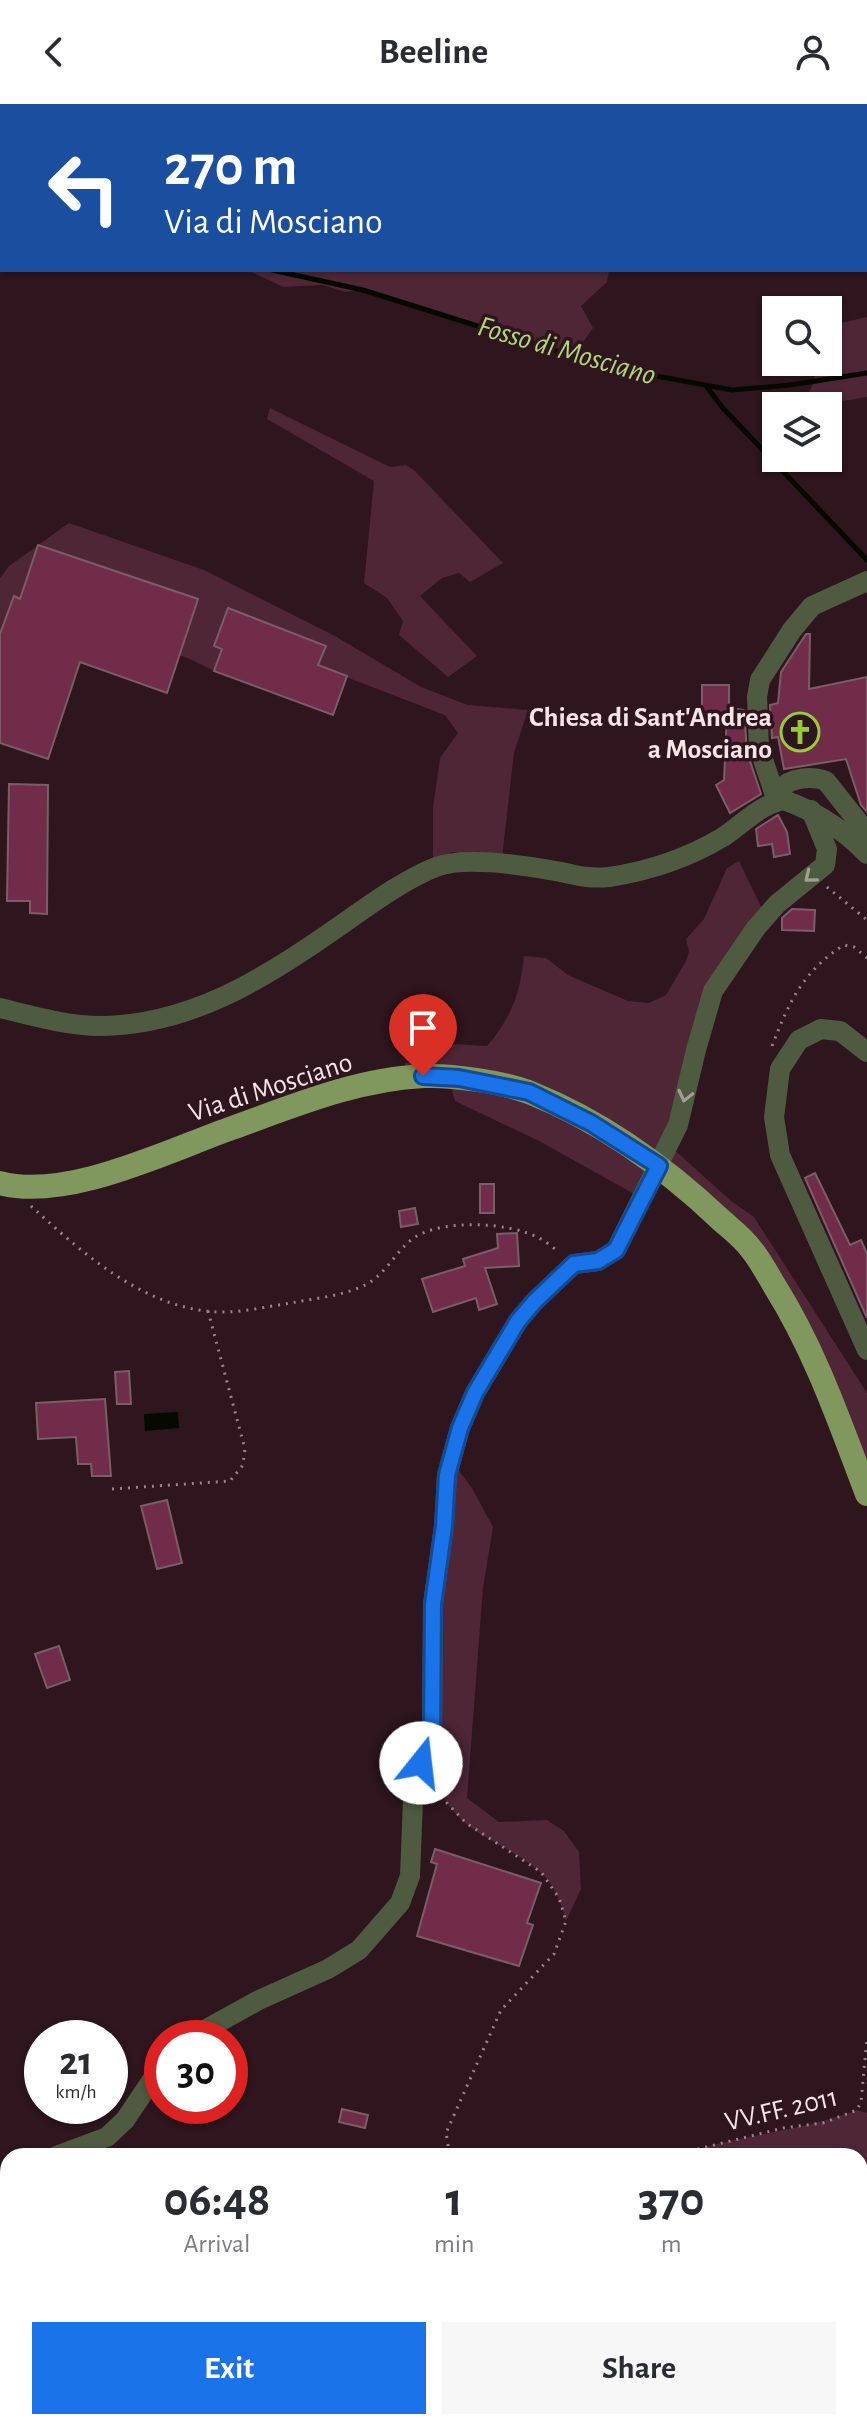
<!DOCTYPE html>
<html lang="en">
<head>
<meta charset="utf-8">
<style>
  :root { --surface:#fff; --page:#f7f7f7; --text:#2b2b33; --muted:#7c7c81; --accent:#1a73e8 }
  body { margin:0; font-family:"Alegreya Sans",sans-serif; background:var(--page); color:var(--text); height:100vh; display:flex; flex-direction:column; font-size:30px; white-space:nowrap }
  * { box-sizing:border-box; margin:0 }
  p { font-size:26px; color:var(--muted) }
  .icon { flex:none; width:44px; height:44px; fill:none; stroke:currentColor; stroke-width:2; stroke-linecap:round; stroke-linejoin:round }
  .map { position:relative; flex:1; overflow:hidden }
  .drawer { position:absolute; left:0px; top:2044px; width:868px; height:282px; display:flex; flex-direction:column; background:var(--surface); border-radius:24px 24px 0 0; box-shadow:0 2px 6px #0004 }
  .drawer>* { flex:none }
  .guide { position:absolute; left:0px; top:0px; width:868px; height:168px; box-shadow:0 2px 6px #0004; background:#1a4fa0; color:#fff; overflow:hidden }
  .tools { position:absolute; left:762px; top:192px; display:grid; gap:16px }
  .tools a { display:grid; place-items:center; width:80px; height:80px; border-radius:0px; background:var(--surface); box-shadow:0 2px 6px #0004; font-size:40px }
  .speed { position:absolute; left:24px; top:1916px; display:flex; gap:16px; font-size:40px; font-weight:700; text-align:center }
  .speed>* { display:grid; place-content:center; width:104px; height:104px; border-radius:50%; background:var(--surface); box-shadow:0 2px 6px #0004; line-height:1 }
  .speed small { font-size:20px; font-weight:400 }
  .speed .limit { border:12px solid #d22; background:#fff; color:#111 }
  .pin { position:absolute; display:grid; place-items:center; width:68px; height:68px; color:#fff; margin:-82px -34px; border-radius:50% 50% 50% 0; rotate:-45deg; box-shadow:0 0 8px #0007 }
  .pin .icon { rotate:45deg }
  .me { position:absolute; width:88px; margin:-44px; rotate:16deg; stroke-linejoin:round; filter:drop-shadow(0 0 6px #0008) }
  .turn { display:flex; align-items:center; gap:28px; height:168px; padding:0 32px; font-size:36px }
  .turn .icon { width:104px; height:104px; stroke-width:2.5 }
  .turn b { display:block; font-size:56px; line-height:68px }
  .eta { display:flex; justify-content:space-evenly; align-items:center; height:136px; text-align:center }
  .eta b { font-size:48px; font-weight:700; line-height:56px }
  .primary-button { display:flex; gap:16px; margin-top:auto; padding:16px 32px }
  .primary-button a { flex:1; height:92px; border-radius:0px; background:var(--accent); color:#fff; font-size:32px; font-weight:700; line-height:92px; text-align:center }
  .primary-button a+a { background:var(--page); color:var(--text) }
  header { display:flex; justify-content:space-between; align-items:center; height:104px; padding:0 32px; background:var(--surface); font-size:36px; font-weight:700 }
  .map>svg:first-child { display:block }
</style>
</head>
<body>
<header><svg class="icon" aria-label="back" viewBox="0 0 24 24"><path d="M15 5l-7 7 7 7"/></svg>Beeline<svg class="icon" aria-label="person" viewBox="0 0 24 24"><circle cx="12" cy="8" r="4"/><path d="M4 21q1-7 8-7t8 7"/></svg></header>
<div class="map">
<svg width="867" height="2325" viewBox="0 0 867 2325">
  <rect width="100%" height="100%" fill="#2e151e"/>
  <!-- green -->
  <path fill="#4e2635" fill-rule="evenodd" d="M68 0H419L422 2H69Z
    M247 166H609L607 178 581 202 593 224 573 252 363 186 345 188 323 181 283 183Z
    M867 213V293L825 300 808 290 815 276 812 258H828V222Z
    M270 304 390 363 406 361 415 367 503 459 470 478 459 469 442 474 420 492 477 552 448 573 399 531 403 517 387 494 364 479 374 377 267 315Z
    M69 419 204 466 335 532 421 583 468 601 528 606 514 649 502 754 451 748 433 764V704L440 654 458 629 445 611 221 525 214 542 222 545 214 567 190 555 14 492 1 530 81 559 78 564 0 539V474L9 462ZM38 442 198 495 183 540 23 486Z
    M739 757 766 813 713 887 669 1041 731 1097 754 1113 867 1289V1390L751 1145 659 1062 643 1095 539 1037 455 997 448 973 406 975 405 959 431 954 451 940 487 942C512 912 520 890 524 852L546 854 568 871 628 897 649 899 666 891 686 857 689 847 686 835 704 815 727 764Z
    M451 1356 472 1384 493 1423 483 1484 467 1694 499 1718 547 1716 564 1727 579 1748 581 1785 566 1817C561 1799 555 1781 540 1768 512 1742 466 1731 446 1697 435 1678 434 1657 432 1636Z
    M857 2006 867 2009V2325H488L493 2318H860V2052H775L774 2049 702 2052 701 2044C753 2030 807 2025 857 2006Z"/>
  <!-- water -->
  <path fill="#040a00" d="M178 1308 179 1324 145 1327 144 1310Z"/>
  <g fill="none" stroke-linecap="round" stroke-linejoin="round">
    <!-- stream -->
    <path stroke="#040a00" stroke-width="5" d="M155 0 156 2
      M272 166 363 186 573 252 635 268 732 286 790 281 867 269
      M706 282 722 303 867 456"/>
  </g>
  <!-- building -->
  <path fill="#702c49" stroke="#7b5d67" stroke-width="2" d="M38 441 198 495 167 589 80 558 48 655 0 639V530L14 492 20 495Z
    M228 504 326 542 318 561 347 572 333 611 214 567 222 545 214 542Z
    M806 530H810L809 585 867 573V708L861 701 846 655 784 665 778 633 772 634 770 601 778 599 781 568Z
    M702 581H729V604L744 606 747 648 761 690 730 709 716 681 724 676 727 610H702Z
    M9 680 48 681 47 810 30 809V797H7Z
    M778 711 787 728 790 750 774 753 772 740 758 742 756 725Z
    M792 805 815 806 814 827 782 826V814Z
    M815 1069 850 1141 861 1136 867 1150V1214L805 1074Z
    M480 1080H494V1109H480Z
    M415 1104 418 1120 401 1123 399 1107Z
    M517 1129 519 1162 485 1164 497 1200 479 1206 476 1194 433 1208 422 1175 465 1162 463 1155 498 1144 497 1130Z
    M129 1267 131 1300H117L115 1268Z
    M105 1295 111 1372H92L91 1360H78L76 1333 38 1335 36 1299Z
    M167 1396 182 1459 157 1465 141 1402Z
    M59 1542 70 1576 47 1584 35 1550Z
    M435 1745 541 1779 527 1819 533 1821 519 1862 417 1832 437 1760 431 1758Z
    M342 2005 368 2011 365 2024 339 2018Z"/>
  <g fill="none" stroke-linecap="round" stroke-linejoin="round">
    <!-- path -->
    <path stroke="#99848b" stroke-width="3" stroke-dasharray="2 6" stroke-linecap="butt" d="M827 783 867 816
      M772 942C789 898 803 867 844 841L854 843 867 854
      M31 1102C80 1147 138 1199 206 1207 234 1211 263 1203 291 1199 316 1194 344 1192 367 1180 387 1169 396 1146 415 1133 444 1115 509 1118 539 1134 546 1137 553 1144 559 1148
      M112 1385 230 1377 243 1361 245 1345 208 1207
      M437 1676 447 1699 466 1719 541 1768 559 1794 566 1817 554 1850 501 1906 446 2029 450 2052
      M642 2052 682 2049 783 2024 823 2019 857 2006 861 1998 867 1934
      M488 2325 493 2318"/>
    <!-- minor -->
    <path stroke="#4f5b40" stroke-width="20" d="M784 696 781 685C790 673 813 672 826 677L867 729
      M777 697 759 644 757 593 760 576 792 526 812 502 867 477
      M0 904C33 912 67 922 101 922 187 921 259 878 328 830 359 809 400 777 436 763 466 752 529 762 561 768 578 772 592 775 609 773 649 767 688 754 723 733 743 720 759 701 784 696 817 708 843 725 867 750
      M867 948 840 927 821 925 799 936 780 965 774 1013 780 1051 867 1246
      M190 1934 259 1896 328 1865 359 1846 400 1799 410 1772 413 1696 421 1659 432 1636 433 1500 444 1422 447 1371 460 1324 475 1289 518 1217 535 1197 574 1160 598 1157 616 1146 678 1021 696 946 713 887 756 824 777 800 825 761 827 745 811 706
      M56 2052 107 2033 125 2016 162 1961
      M0 2080 8 2075"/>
    <!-- major -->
    <path stroke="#80985e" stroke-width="24" d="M0 1079C67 1097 167 1047 232 1024 293 1002 357 975 424 972 452 971 504 978 531 989 601 1017 666 1064 721 1116 731 1125 743 1134 751 1145 760 1156 767 1169 774 1181 815 1246 840 1319 867 1390"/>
  </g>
  <!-- one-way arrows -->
  <defs><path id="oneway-chevron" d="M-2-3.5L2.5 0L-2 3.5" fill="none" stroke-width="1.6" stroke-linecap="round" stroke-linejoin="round" transform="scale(2)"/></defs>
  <g stroke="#a2a094">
    <use href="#oneway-chevron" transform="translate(810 773) rotate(141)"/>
    <use href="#oneway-chevron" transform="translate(685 992) rotate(103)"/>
  </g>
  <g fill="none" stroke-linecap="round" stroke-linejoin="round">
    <defs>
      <path id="route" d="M421 1659 432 1636 433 1500 444 1422 447 1371 460 1324 475 1289 518 1217 535 1197 574 1160 598 1157 616 1146 659 1062 591 1019 529 988 459 974 423 972"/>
    </defs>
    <!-- route casing -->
    <use href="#route" stroke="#114b97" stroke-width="20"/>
    <!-- route -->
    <use href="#route" stroke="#1a73e8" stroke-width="14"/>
  </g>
  <!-- icons -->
  <defs>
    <symbol id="church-ring" viewBox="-11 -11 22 22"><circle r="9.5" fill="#2e151e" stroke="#99cb36" stroke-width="1.5"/><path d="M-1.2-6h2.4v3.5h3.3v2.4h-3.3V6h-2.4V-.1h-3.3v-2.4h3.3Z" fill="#99cb36"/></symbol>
  </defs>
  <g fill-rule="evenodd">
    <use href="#church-ring" x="778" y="606" width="44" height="44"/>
  </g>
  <g text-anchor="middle" stroke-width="7" stroke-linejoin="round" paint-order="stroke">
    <!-- poi labels -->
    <g font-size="28" font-weight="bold" fill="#f6e4e9" stroke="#2e151e" text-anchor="end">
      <text x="772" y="622">Chiesa di Sant'Andrea<tspan x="772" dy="32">a Mosciano</tspan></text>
    </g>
    <!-- street labels -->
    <g font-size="28" fill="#f6e4e9" stroke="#2e151e">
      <text transform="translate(270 982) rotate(-18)" y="10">Via di Mosciano</text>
      <text transform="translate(781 2004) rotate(-13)" y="10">VV.FF. 2011</text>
    </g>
    <!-- water labels -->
    <g font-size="30" font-style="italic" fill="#b1d776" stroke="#2e151e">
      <text transform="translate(567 246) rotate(16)" y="10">Fosso di Mosciano</text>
    </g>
  </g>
</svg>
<div class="tools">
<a><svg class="icon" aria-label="search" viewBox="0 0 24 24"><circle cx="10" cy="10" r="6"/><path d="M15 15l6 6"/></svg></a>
<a><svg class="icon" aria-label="layers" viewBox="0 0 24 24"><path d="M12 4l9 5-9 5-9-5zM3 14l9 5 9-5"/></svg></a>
</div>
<div class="speed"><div>21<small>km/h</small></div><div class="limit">30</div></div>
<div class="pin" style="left:423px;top:972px;background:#d93025"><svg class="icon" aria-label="arrive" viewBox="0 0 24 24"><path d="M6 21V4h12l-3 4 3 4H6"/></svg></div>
<svg class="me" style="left:421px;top:1659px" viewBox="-20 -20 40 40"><circle r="19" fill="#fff"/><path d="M0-13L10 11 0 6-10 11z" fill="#1a73e8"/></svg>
<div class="guide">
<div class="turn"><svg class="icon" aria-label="left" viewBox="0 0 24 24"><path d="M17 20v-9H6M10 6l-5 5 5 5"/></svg><div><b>270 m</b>Via di Mosciano</div></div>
</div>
<section class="drawer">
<div class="eta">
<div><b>06:48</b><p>Arrival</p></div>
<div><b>1</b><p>min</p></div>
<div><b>370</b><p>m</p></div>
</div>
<div class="primary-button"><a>Exit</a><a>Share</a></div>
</section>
</div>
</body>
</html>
